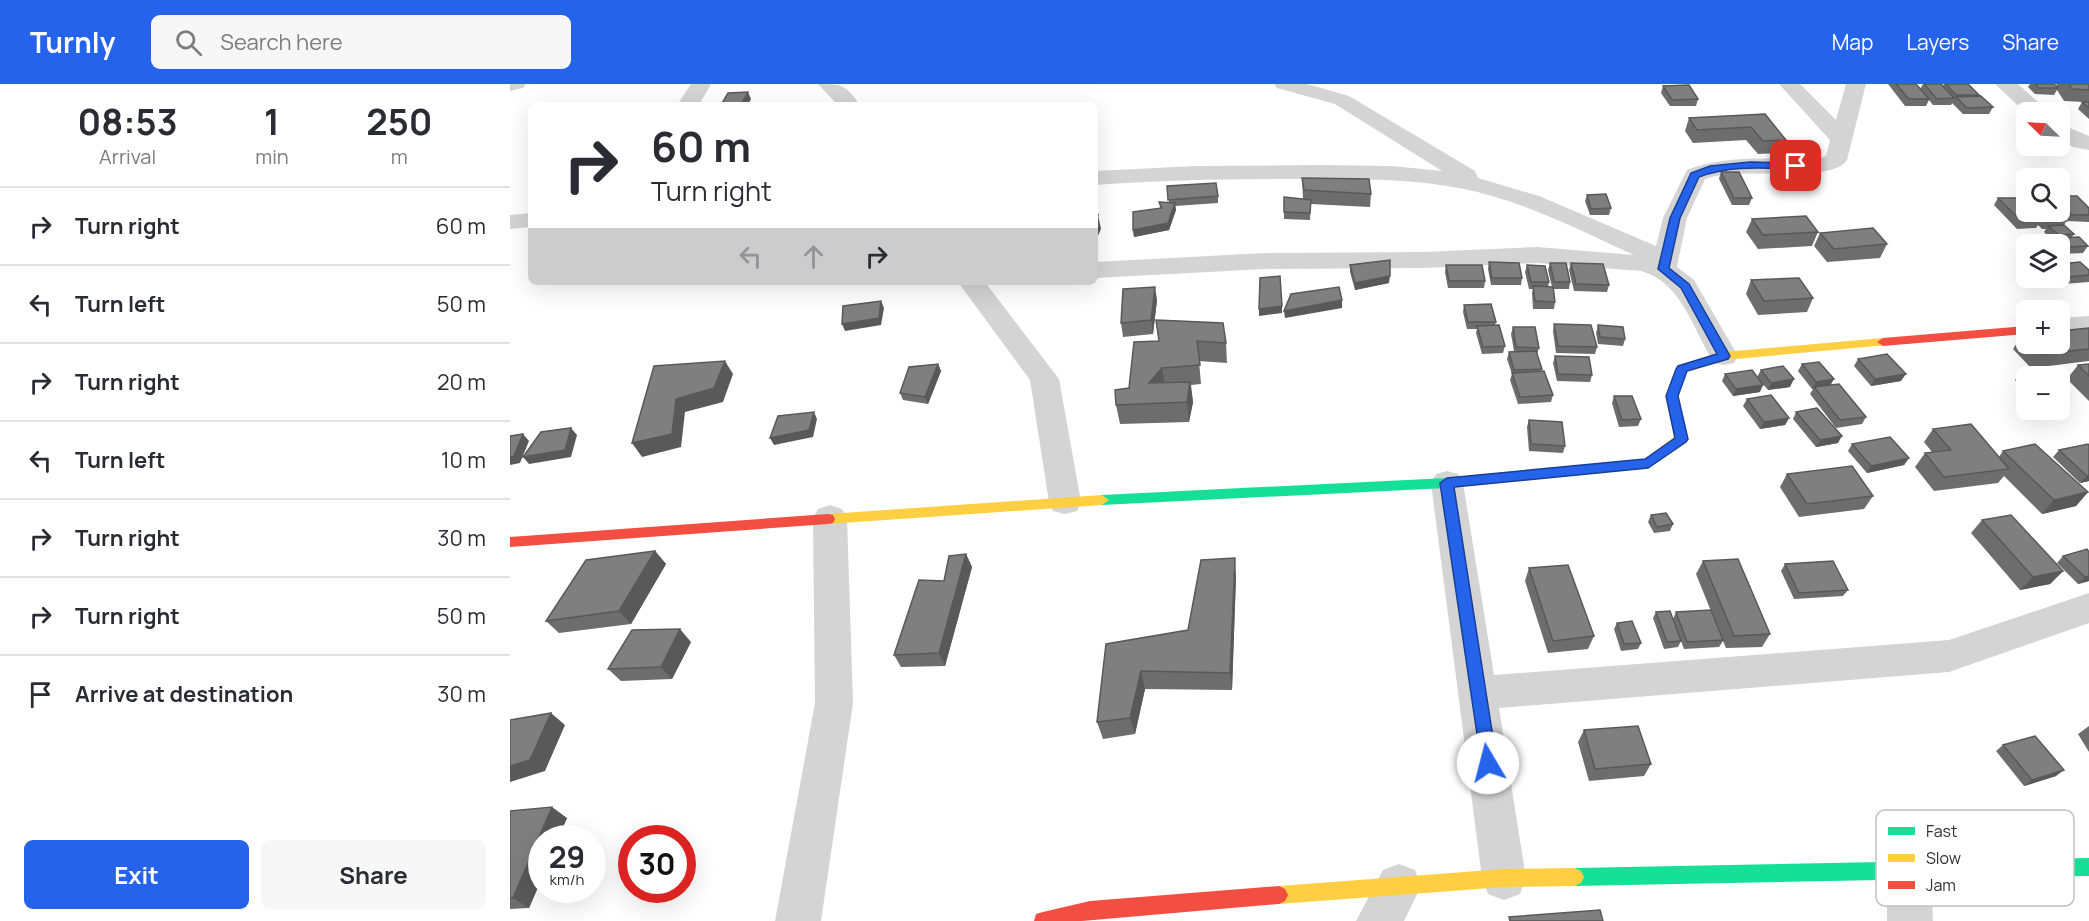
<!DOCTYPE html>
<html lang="en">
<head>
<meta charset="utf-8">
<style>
  :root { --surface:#fff; --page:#f7f7f7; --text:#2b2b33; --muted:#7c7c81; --line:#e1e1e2; --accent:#2563eb }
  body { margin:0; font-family:Manrope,sans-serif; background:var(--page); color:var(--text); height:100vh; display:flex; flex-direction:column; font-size:22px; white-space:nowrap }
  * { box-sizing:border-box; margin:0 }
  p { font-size:20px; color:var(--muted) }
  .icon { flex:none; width:33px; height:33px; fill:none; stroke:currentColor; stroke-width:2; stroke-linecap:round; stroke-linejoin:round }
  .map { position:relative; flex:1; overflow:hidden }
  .details { display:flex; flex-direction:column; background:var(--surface); width:510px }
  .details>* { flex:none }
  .banner { position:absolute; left:18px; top:18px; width:570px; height:183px; border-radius:9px; box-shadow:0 6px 24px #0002; background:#fff; color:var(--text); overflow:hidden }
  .needle { width:39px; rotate:294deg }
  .fabs { position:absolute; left:1506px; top:18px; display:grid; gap:12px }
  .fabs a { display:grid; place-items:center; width:54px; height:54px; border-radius:9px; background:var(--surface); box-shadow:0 6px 24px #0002; font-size:30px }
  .speed { position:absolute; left:18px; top:741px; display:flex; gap:12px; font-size:30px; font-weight:700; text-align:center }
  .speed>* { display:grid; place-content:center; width:78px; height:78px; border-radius:50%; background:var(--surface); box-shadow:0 6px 24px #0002; line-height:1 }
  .speed small { font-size:15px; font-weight:400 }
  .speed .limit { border:9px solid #d22; background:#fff; color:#111 }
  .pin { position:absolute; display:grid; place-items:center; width:51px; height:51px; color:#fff; margin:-26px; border-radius:12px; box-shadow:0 3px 9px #0006 }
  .me { position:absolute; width:66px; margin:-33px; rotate:352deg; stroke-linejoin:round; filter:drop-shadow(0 0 4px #0008) }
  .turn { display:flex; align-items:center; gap:21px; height:126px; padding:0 24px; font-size:27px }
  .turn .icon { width:78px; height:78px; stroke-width:2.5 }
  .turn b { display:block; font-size:42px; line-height:51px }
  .lanes { display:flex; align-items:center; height:57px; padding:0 24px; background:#0003; justify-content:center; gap:30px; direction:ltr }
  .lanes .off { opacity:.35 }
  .eta { display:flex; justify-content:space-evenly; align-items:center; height:102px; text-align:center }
  .eta b { font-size:36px; font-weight:700; line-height:42px }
  .primary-button { display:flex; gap:12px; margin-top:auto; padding:12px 24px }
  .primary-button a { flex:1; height:69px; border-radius:9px; background:var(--accent); color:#fff; font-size:24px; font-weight:700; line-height:69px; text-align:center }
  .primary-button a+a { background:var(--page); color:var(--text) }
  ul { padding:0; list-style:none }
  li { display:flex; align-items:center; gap:18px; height:78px; padding:0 24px; border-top:2px solid var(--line) }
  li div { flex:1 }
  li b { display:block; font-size:22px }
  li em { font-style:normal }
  header { display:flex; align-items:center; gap:36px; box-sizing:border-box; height:84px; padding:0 30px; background:var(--accent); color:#fff }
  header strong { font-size:28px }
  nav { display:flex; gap:33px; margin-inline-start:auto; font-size:21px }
  .search { width:420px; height:54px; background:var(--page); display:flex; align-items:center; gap:15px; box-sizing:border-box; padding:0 21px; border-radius:9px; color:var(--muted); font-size:22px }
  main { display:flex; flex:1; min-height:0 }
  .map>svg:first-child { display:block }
</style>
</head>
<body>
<header>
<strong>Turnly</strong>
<div class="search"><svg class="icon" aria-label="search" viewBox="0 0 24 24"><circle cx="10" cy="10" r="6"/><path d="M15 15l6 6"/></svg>Search here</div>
<nav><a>Map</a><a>Layers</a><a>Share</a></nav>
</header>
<main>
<section class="details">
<div class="eta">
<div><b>08:53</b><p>Arrival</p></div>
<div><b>1</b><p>min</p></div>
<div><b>250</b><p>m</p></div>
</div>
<ul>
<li><svg class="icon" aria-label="right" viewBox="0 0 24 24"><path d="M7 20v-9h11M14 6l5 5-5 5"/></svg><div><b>Turn right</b></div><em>60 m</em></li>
<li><svg class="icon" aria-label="left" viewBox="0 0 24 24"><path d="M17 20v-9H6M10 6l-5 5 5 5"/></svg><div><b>Turn left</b></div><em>50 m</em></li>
<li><svg class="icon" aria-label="right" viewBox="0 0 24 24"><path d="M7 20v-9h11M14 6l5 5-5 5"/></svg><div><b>Turn right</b></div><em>20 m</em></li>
<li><svg class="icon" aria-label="left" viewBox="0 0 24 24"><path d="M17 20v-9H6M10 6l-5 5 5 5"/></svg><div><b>Turn left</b></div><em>10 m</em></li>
<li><svg class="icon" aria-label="right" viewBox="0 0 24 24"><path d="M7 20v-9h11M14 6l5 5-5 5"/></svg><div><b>Turn right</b></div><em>30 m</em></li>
<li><svg class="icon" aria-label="right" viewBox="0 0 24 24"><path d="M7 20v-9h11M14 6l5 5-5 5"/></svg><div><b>Turn right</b></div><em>50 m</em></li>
<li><svg class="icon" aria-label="arrive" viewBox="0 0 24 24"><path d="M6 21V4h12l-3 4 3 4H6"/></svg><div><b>Arrive at destination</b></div><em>30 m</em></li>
</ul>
<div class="primary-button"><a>Exit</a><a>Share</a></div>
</section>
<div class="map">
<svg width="1579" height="837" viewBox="0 0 1579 837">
  <rect width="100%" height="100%" fill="#fff"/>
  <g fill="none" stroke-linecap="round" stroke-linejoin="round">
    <!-- street -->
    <path fill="#d4d4d4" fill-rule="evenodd" d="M0 0H16L13 4 0 7Z
      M181 0H201L189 21H167Z
      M308 0C332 0 335 0 350 21H328Z
      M764 0H797L839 12 965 87 968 94 1029 112 1146 162 1153 134 1177 86C1218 70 1263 75 1306 76L1316 72 1320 56 1269 0H1290L1326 36 1336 0H1356L1337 76C1320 101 1229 81 1195 95L1177 134 1167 183 1184 196 1228 272 1224 279 1214 281 1204 279C1183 246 1172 198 1131 187L1027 179 914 184 755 185 585 194V178L755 169 914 168 1027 163 1124 171C1069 146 1013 117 954 105 900 94 845 95 790 95 722 95 653 96 585 101V87L685 82 810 81 882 82 932 87 825 20 767 4Z
      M1485 0H1508L1539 28 1516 29Z
      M1550 40 1579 52V66L1563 63 1550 56Z
      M21 129V143L0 145V131Z
      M448 198H475L549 295 571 418 567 427 555 430 543 427 539 418 520 296Z
      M1579 232V250L1550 252V234Z
      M937 387 948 390 953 399 984 591 1439 556 1579 509V539L1439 588 989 624 1016 794 1010 810 994 816 978 810 972 794 921 399 926 390Z
      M320 421 332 425 337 434 343 619 311 837H265L305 619 303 434 308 425Z
      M1399 763 1414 770 1421 785 1423 837H1377V785L1384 770Z
      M889 780 905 786 911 802 894 837H846L873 786Z"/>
    <!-- fast -->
    <path fill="#16e098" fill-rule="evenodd" d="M1017 386 1022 388 1024 391 1022 394 937 404 592 421 585 416 592 411 937 394Z
      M1579 774V792L1065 802 1059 799 1056 793 1059 787 1065 784Z"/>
    <!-- slow -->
    <path fill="#ffcf43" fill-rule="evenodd" d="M1373 254 1379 258 1377 261 1215 276 1177 288 1168 312 1177 355 1138 384 1017 396 1010 391 1017 386 1135 375 1164 353 1156 312 1168 282 1214 268Z
      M592 411 599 416 592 421 318 440 313 439 311 435 313 431 318 430Z
      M1065 784 1071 787 1074 793 1071 799 1065 802 994 803 769 820 763 817 760 811 763 805 769 802 994 785Z"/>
    <!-- jam -->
    <path fill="#f24e42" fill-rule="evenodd" d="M1516 242V250L1373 262 1367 258 1373 254Z
      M318 430 323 431 325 435 323 439 318 440 0 463V453Z
      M769 802 775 805 778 811 775 817 769 820 572 837H524L526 830 533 828 580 817Z"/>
  </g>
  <!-- wall -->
  <path fill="#6d6d6d" d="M1378 0H1406L1410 5 1413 0 1433 2 1434 0H1458L1469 11 1468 12 1483 23 1479 30H1453L1442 19 1443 18 1441 21H1423L1419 16 1416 22H1395Z
    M1520 0H1544L1546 2 1547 0H1579V35L1568 25 1572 18H1574L1554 17 1547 6 1544 11 1525 10 1518 3Z
    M1153 2 1188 15 1186 22H1160L1151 9Z
    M1255 30 1276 56 1271 69 1248 70 1236 56 1183 59 1175 47 1179 34Z
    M1211 88 1242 114 1239 121H1222L1209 95Z
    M792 94 861 110 860 123 801 120 800 136 774 135V113L793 115Z
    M657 102 708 112V119L665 122 666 126 659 146 624 153 623 146 650 124 649 118H659Z
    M1077 111 1101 124 1099 131H1080L1075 117Z
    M1488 114 1513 120 1515 116H1516V128H1547L1556 137 1554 141 1564 150 1562 153 1578 162 1573 169 1552 170 1550 167V160H1543L1545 158H1544L1534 148 1536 145H1532L1528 141 1526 144 1507 145 1484 121Z
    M1550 117 1579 131V138L1557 137 1548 128H1550Z
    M1242 135 1308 148 1302 162 1248 165 1236 148Z
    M1310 149 1377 160 1370 174 1317 178 1304 162Z
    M979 178 1012 194 1011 201H981L978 185Z
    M1040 179 1060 198 1059 205H1044L1045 218 1044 225H1023L1022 209 1023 205H1019L1015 188 1017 181 1039 198 1038 203H1042L1038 186Z
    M1061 179 1099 201 1097 208 1064 207 1059 186Z
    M1550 180 1579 186V198L1553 200 1545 194H1550Z
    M840 181 879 199 845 206 840 188Z
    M936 181 975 197 974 204H938L935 188Z
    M1241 196 1303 214 1297 228 1248 231 1236 210Z
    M647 216 643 250 613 253 611 239Z
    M954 221 986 238 985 241 995 262 993 269 972 270 966 249 967 245H957L953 228Z
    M646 236 716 259 717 279 689 277 691 300 681 301 683 318 679 338 610 340 606 321 619 304 649 257Z
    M1044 240 1087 263 1085 270 1046 269 1043 247Z
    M1088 241 1115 255 1113 262 1088 260 1086 249Z
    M1003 243 1029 264 1027 271 1032 285 1031 287 1043 311 1041 318 1008 320 1000 296 1002 290 997 275 999 268 1004 267 1001 250Z
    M1579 245V277L1521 284 1503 265 1512 251H1516V260H1550Z
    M1045 272 1082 291 1080 298 1047 297 1043 279Z
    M1348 275 1391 297 1361 302 1344 282Z
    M428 280 431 287 418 320 393 316 390 309Z
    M1292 280 1321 301 1356 333 1352 340 1326 344 1300 310 1303 305H1302L1288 287Z
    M1579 280V317L1557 295 1568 281Z
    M1251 286 1280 303 1258 306 1247 293Z
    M1511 289 1516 292V309L1505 296Z
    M1215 290 1250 308 1223 312 1212 297Z
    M1104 312 1131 335 1128 342 1109 343 1102 319Z
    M1237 315 1279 334 1275 341 1250 345 1233 322Z
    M1286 328 1328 359 1306 363 1283 335Z
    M1019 336 1055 362 1053 369 1019 367 1017 343Z
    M1423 345 1489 373 1493 367 1578 408 1566 422 1532 430 1494 392 1488 399 1424 407 1405 383 1415 369 1422 368 1414 358Z
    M1342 360 1399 374 1394 381 1357 389 1338 367Z
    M1579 362V397L1570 399 1543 373 1549 366Z
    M1277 390 1363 412 1354 425 1289 433 1270 403Z
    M1141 431 1163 440 1160 447 1144 449 1138 438Z
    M1472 436 1553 487 1540 500 1510 506 1461 449Z
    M145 467 156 480 121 540 49 549 36 537Z
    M456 470 462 483 435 582 391 583 384 571 434 497Z
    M1553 472 1579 497 1568 500 1547 479Z
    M1193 477 1260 550 1252 563 1216 564 1213 557 1209 563 1174 565 1171 557 1168 563 1154 565 1143 534 1146 528 1163 535 1166 528 1203 532 1186 490Z
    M1275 480 1338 506 1333 512 1284 515 1271 487Z
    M1019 484 1084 552 1078 565 1038 569 1015 497Z
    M726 492 722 606 635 605 625 650 593 655 587 638 596 560 678 546Z
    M1107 539 1131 559 1128 565 1111 567 1104 545Z
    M181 558 162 595 111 597 98 585Z
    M1579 642V668L1568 650Z
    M1074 646 1141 680 1134 692 1079 697 1068 658Z
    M1493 661 1546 692 1514 702 1486 667Z
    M0 727 57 734 48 754H32V794L19 824 0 825Z"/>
  <!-- shaded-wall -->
  <path fill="#595959" d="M238 8 241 15 238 21H231Z
    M665 119 666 126 659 146 624 153 623 146Z
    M588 131 591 145 585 158V139Z
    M880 192 879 199 845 206V199Z
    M645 203 647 216 643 250 641 236Z
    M832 216V224L775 234 774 227Z
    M371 217 374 224 371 241 335 247 332 240Z
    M772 222V229L749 232V225Z
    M215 277 223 290 213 318 175 328 171 363 132 373 122 359 166 315Z
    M428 280 431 287 418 320 415 313Z
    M652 284 655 303 639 299Z
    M1396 290 1391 297 1361 302 1365 295Z
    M1284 295 1280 303 1258 306 1261 299Z
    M1324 295 1320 302 1304 303 1302 305 1306 298Z
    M680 298 683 318 679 338 677 318Z
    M1253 301 1250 308 1223 312 1226 305Z
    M304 328 307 335 303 353 264 361 260 354Z
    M1279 334 1275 341 1250 345 1254 338Z
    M61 344 67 351 61 373 19 380 13 373Z
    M13 350 19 357 10 379 0 381V373Z
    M1332 352 1328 359 1306 363 1310 356Z
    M1399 374 1394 381 1357 389 1361 382Z
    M1577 392H1579V397L1570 399Z
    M1578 408 1566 422 1532 430 1544 416Z
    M145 467 156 480 121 540 109 527Z
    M456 470 462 483 435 582 429 569Z
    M725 474 726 492 722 606 720 589Z
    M1553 487 1540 500 1510 506 1523 493Z
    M1579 492V497L1568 500 1575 493Z
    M170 545 181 558 162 595 151 583Z
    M631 587 635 605 625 650 620 634Z
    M41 629 55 641 35 687 0 698V682Z
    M1554 686 1546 692 1514 702 1522 696Z
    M42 723 57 734 48 754H32V794L19 824 3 814Z"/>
  <!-- building -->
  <path fill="#7f7f7f" stroke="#595959" stroke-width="1.5" d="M1386 0H1406L1419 15H1399Z
    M1414 0H1431L1444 14 1427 15Z
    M1436 0H1458L1469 11H1446Z
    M1525 0H1544L1548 4H1529Z
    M1559 0H1579V6L1562 5Z
    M1179 1 1188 15 1162 16 1153 2Z
    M238 8 231 21H211L218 9Z
    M1471 12 1483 23 1457 24 1446 13Z
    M1572 18H1579V24Z
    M1255 30 1276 56 1253 57 1241 43 1187 46 1179 34Z
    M1211 88H1229L1242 114H1224Z
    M792 94 859 95 861 110 794 106Z
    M706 99 708 112 658 116 657 102Z
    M1096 110 1101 124 1081 125 1077 111Z
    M1550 112H1567L1579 124V131H1562L1550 117Z
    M774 113 801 116 800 129 774 128Z
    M1488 114H1506L1516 123V128H1521L1530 137 1512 138Z
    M649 118 665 119 658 139 623 146V128L652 124Z
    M1526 128H1547L1556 137 1536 138Z
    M588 131 585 139V132Z
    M1296 132 1308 148 1253 151 1242 135Z
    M1554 141 1564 150 1549 151 1538 142Z
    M1363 144 1377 160 1324 165 1310 149Z
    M1569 153 1578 162 1557 163 1548 154Z
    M880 176V192L845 199 840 181Z
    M979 178 1009 179 1012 194H982Z
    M1570 178 1579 186V191L1558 193 1550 186V180Z
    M1040 179H1056L1060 198H1044Z
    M1061 179 1093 180 1099 201 1066 200Z
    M936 181H972L975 197H939Z
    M1017 181 1035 182 1039 198H1021Z
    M770 192 772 222 749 225 750 194Z
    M1289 194 1303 214 1254 217 1241 196Z
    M1023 202 1043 203 1045 218 1025 217Z
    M645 203 641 236 611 239 613 205Z
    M829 203 832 216 774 227 781 210Z
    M371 217 369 234 332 240 333 222Z
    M981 220 986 238H958L954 221Z
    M646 236 713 239 716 259 687 257 690 281 652 284 639 299 680 298 677 318 606 321 605 306 619 304 624 258 649 257Z
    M1044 240 1081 241 1087 263 1048 262Z
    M989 241 995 262 973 263 967 242Z
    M1088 241 1113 243 1115 255 1090 253Z
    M1003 243H1025L1029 264 1006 263Z
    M1579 244V265L1531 270 1521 260H1550V247Z
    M1026 267 1032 285 1004 286 999 268Z
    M1377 270 1396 290 1365 295 1348 275Z
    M1045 272 1079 273 1082 291 1048 290Z
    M215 277 204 304 166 315 162 350 122 359 144 282Z
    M1309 278 1324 295 1306 298 1292 280Z
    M428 280 415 313 390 309 399 283Z
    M1579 280V292L1568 281Z
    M1273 282 1284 295 1261 299 1251 286Z
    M1242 286 1253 301 1226 305 1215 290Z
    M1034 287 1043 311 1010 313 1002 289Z
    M1528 288 1531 292H1516V296L1511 289Z
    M1329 300 1356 333 1330 336 1304 303Z
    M1261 311 1279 334 1254 338 1237 315Z
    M1104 312H1122L1131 335 1112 336Z
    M1307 324 1332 352 1310 356 1286 328Z
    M304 328 299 346 260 354 268 332Z
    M1019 336 1052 338 1055 362 1021 360Z
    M1461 340 1499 385 1434 393 1415 369 1441 366 1423 345Z
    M61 344 55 366 13 373 31 348Z
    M13 350 4 372 0 373V352Z
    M1380 353 1399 374 1361 382 1342 360Z
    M1525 360 1578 408 1544 416 1493 367Z
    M1578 360 1579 362V392H1577L1549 366Z
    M1342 382 1363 412 1297 420 1277 390Z
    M1156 429 1163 440 1147 443 1141 431Z
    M1501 431 1553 487 1523 493 1472 436Z
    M1577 465 1579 468V492L1575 493 1553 472Z
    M145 467 109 527 36 537 76 476Z
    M456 470 429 569 384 571 409 496 434 497 439 472Z
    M725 474 720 589 631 587 620 634 587 638 596 560 678 546 691 476Z
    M1228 475 1260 550 1224 552 1193 477Z
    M1323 477 1338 506 1289 509 1275 480Z
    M1058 481 1084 552 1043 557 1019 484Z
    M1201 526 1213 556 1177 558 1166 528Z
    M1160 527 1171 557 1157 558 1146 528Z
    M1122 537 1131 559 1114 560 1107 539Z
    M170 545 151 583 98 585 122 546Z
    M41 629 20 676 0 682V636Z
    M1128 642 1141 680 1085 685 1074 646Z
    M1525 652 1554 686 1522 696 1493 661Z
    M42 723 3 814H0V727Z
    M1090 826 1093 837H1000L999 833Z"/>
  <!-- route -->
  <path fill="#2563eb" stroke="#184099" stroke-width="1.5" d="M1240 78 1286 79 1291 82 1286 85C1254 84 1219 81 1189 93L1170 134 1159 184 1179 200 1220 272 1218 275 1177 287 1168 312 1178 355 1176 358 1138 384 944 403 987 679 984 684 978 686 972 684 930 399 937 394 1135 375 1165 354 1156 312 1166 285 1168 282 1207 270 1171 204 1148 185 1160 134 1181 89 1200 82Z"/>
  <!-- legend -->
  <rect x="1366" y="726" width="198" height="96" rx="9" fill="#fff" stroke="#c1c1c1" stroke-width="1.5"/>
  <rect x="1378" y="743" width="27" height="8" fill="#16e098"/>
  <rect x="1378" y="770" width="27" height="8" fill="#ffcf43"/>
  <rect x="1378" y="797" width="27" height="8" fill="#f24e42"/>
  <g font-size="16" fill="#2f2f2f">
    <text x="1416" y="753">Fast</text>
    <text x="1416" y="780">Slow</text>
    <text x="1416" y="807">Jam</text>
  </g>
</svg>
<div class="fabs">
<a><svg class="needle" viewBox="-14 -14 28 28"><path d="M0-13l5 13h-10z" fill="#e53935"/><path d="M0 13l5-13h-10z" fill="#7c7c81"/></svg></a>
<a><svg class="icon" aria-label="search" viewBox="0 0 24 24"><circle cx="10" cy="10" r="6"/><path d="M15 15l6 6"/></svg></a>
<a><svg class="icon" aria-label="layers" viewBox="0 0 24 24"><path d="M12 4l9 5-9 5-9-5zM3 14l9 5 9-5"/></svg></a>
<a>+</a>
<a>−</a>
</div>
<div class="speed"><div>29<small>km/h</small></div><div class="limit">30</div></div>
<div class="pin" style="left:1286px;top:82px;background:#d93025"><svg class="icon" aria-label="arrive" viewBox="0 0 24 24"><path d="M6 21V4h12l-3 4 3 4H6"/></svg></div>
<svg class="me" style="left:978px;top:679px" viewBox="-20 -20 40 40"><circle r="19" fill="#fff"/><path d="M0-13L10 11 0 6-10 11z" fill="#2563eb"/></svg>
<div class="banner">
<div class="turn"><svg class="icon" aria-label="right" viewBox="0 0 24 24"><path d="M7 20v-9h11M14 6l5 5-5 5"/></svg><div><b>60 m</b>Turn right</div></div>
<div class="lanes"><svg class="icon off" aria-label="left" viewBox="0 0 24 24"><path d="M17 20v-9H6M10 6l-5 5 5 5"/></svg><svg class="icon off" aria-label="ahead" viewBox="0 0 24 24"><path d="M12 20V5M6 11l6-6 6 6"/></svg><svg class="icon" aria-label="right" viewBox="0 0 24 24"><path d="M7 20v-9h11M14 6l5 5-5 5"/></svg></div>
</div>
</div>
</main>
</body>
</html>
